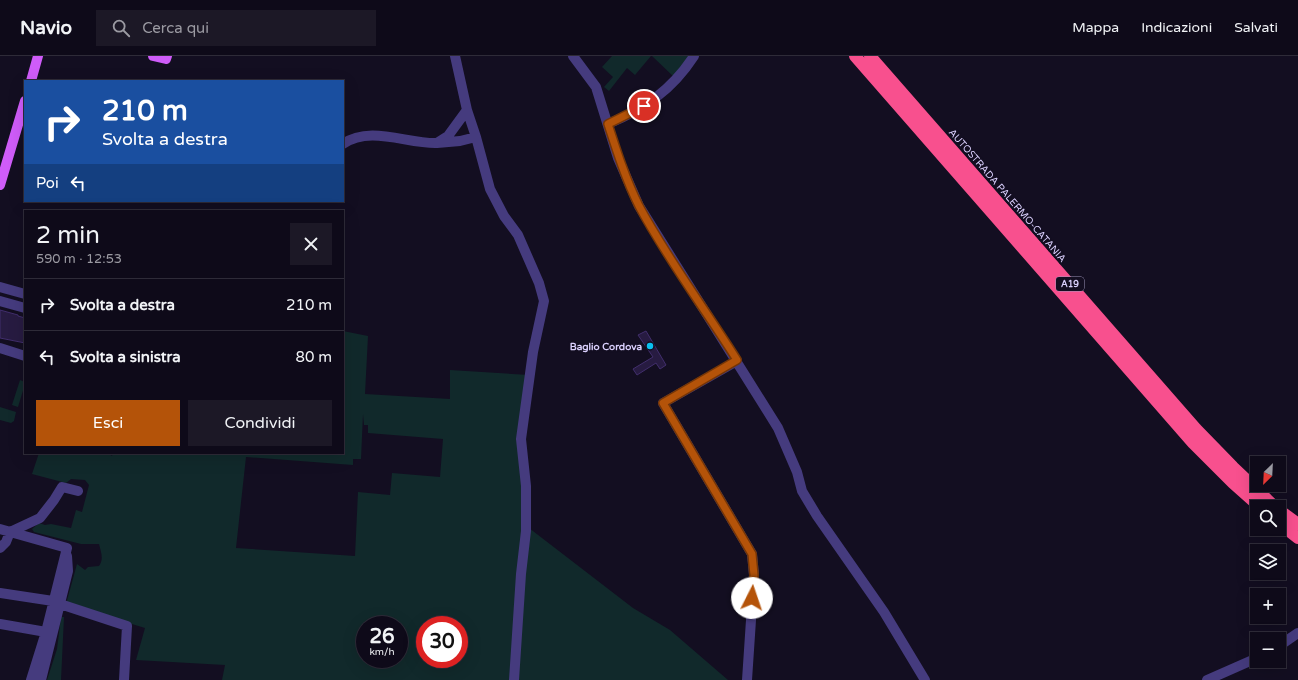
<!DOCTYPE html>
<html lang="it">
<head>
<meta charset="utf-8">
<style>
  :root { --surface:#0e0a19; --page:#1c1826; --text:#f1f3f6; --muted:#9b9aa2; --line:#2e2b38; --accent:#b45309 }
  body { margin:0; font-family:"Varela Round",sans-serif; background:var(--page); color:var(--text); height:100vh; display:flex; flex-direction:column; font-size:15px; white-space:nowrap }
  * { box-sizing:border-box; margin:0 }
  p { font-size:13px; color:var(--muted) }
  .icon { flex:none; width:22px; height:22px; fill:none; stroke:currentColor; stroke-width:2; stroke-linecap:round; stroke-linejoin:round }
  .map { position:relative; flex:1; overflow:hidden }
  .side { position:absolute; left:24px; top:154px; width:320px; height:244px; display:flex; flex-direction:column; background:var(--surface); border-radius:0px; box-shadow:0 4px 16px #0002,0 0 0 1px var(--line) }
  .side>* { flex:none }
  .hud { position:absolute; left:24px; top:24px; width:320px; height:122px; border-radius:0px; box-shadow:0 4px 16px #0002,0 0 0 1px var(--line); background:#1a4fa0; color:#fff; overflow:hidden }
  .needle { width:26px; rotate:204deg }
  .tools { position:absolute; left:1250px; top:400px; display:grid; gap:8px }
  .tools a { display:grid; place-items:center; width:36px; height:36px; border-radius:0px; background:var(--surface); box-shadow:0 4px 16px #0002,0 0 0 1px var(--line); font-size:20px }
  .speed { position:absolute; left:356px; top:560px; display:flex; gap:8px; font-size:20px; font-weight:700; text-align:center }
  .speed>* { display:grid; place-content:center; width:52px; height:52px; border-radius:50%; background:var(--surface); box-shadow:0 4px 16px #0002,0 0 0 1px var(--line); line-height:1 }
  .speed small { font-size:10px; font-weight:400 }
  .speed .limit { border:6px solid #d22; background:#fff; color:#111 }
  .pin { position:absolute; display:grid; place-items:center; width:34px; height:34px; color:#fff; margin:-17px; border:2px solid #fff; border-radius:50%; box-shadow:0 1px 4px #0007 }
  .me { position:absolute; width:44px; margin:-22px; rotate:4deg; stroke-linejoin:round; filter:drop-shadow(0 0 3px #0008) }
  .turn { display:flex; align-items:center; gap:14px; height:84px; padding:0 12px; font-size:18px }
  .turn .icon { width:52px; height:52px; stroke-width:2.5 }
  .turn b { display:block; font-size:28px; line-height:34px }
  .then { display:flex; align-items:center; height:38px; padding:0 12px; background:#0003; gap:8px; font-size:15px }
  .round { display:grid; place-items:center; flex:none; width:42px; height:42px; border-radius:0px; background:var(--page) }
  .headline { display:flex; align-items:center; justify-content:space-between; height:68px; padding:0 12px }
  h1 { font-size:24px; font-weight:600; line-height:30px }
  .action { display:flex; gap:8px; margin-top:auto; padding:8px 12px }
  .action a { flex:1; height:46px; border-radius:0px; background:var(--accent); color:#fff; font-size:16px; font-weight:600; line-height:46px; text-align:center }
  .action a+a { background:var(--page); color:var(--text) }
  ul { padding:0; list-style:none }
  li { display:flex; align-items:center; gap:12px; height:52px; padding:0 12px; border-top:1px solid var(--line) }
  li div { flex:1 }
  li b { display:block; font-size:15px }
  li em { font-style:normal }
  header { display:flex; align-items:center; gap:24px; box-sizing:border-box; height:56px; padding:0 20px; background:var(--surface); border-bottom:1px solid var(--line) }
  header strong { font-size:19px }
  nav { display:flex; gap:22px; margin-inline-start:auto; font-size:14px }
  .search { width:280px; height:36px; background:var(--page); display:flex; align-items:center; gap:10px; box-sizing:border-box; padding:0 14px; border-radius:0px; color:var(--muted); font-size:15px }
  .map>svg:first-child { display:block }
</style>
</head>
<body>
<header>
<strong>Navio</strong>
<div class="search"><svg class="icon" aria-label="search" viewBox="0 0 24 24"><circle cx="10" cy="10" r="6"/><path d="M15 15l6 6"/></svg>Cerca qui</div>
<nav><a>Mappa</a><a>Indicazioni</a><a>Salvati</a></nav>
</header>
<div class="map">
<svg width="1298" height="624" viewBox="0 0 1298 624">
  <rect width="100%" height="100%" fill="#130e21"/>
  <!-- green -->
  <path fill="#11292b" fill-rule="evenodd" d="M612 0H651L635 19 627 12 609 35 604 31 613 21 602 11Z
    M652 0H690L674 21Z
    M343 275 368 280 365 338 450 343V314L529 319 521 383 529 472 633 552 670 574 728 624H222L225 609 136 604 145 572 66 548 77 508 85 514 88 511 99 510C104 503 101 496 99 488H81L34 476 32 473 39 467 45 469 51 468 71 472 76 454 82 456 89 429 85 424 71 423 66 427 32 418 39 397H108L112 400 113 397H343ZM363 358 364 369H368V377L443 383 440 421 392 417 390 439 358 436 355 500 236 492 246 401 353 409V403H361ZM365 569H399V603H365ZM425 569H459V603H425Z
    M20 324 25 326V328L18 351 12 349Z
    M0 351 16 356 14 365 11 367 0 364Z
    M61 561H64L61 624H47L57 593Z"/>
  <!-- building -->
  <path fill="#271b41" stroke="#412e6c" d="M0 254 18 259V260L25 262V287L0 282Z
    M646 275 666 309 660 313 656 307 637 319 633 313 653 301 638 279Z"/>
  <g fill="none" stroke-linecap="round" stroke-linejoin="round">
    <!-- minor -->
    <path stroke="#453b7e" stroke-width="10" d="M455 0 467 54 476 81 490 133 504 160 518 179 539 227 544 245 533 296 521 383 526 430V475L521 518 514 624
      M573 0 596 31 618 102 639 150 778 372 797 416 802 435 817 460 884 556 925 624
      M467 54 448 80 437 87 460 85 476 81
      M608 68C644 53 672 34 694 0
      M343 88C370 69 407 88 437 87
      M0 231 25 238
      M0 245 25 252
      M0 292 25 300
      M737 305 663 347 752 498 754 519 747 624
      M0 473 67 492
      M0 492 6 486 10 476 40 462 54 444 62 431 78 435
      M0 537 53 545
      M60 548 127 570 124 624
      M0 568 46 576
      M1279 590 1298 577
      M31 624 46 576 67 492
      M41 624 68 515 67 500
      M1207 624 1257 602"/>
    <!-- major -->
    <path stroke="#cf5cf9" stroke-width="10" d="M153 0 166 3 167 0
      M31 25 38 0
      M0 129 25 45"/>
    <!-- highway -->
    <path stroke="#f8508e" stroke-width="12" d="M855 0 1193 387 1233 427 1260 451
      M870 0 1196 373 1233 411 1275 451
      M1279 454 1298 468
      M1279 467 1298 482"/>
  </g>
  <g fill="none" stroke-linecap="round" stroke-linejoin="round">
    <defs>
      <path id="route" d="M644 50 608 68C617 96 626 124 639 150 668 204 705 253 737 304L663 347 752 498 754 519 752 542"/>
    </defs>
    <!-- route casing -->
    <use href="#route" stroke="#753606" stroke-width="10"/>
    <!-- route -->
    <use href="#route" stroke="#b45309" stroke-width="7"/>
  </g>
  <!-- markers -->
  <circle fill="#09c0f0" stroke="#130e21" stroke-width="1.5" cx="650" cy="290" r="4"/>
  <g text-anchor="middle" stroke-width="4" stroke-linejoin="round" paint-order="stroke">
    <!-- shield labels -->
    <rect fill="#130e21" stroke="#9e96bb" stroke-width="1" x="1056" y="221" width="28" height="14" rx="3"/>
    <g font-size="9" font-weight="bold" fill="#dad0fd">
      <text x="1070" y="231">A19</text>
    </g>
    <!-- street labels -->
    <g font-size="10" fill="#dad0fd" stroke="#130e21">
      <text transform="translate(1008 139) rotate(49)" y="4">AUTOSTRADA PALERMO-CATANIA</text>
    </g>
    <!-- poi labels -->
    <g font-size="10" font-weight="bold" fill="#dad0fd" stroke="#130e21" text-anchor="end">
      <text x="642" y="294">Baglio Cordova</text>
    </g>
  </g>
</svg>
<div class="tools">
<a><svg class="needle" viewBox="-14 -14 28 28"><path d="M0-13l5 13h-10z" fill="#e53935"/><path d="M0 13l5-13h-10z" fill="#9b9aa2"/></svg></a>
<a><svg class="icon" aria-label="search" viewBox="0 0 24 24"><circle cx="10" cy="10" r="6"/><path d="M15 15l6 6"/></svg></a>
<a><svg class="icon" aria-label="layers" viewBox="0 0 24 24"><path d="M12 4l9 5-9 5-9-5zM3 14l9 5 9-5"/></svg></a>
<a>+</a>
<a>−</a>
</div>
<div class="speed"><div>26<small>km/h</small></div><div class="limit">30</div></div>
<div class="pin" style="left:644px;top:50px;background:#d93025"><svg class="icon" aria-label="arrive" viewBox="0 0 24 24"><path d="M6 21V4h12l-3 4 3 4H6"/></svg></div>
<svg class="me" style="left:752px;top:542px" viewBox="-20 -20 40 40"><circle r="19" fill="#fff"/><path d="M0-13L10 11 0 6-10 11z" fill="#b45309"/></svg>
<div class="hud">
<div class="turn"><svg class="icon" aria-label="right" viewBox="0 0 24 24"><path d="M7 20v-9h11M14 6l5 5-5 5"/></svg><div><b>210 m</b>Svolta a destra</div></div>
<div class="then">Poi<svg class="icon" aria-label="left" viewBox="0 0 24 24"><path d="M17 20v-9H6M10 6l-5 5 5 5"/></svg></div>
</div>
<section class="side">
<div class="headline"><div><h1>2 min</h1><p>590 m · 12:53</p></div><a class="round"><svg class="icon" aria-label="close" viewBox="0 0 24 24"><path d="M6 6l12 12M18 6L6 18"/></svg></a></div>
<ul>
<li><svg class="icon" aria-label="right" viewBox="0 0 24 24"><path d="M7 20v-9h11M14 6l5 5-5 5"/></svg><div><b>Svolta a destra</b></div><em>210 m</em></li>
<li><svg class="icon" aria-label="left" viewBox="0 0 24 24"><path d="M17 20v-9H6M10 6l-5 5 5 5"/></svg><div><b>Svolta a sinistra</b></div><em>80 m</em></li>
</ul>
<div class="action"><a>Esci</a><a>Condividi</a></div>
</section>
</div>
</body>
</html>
